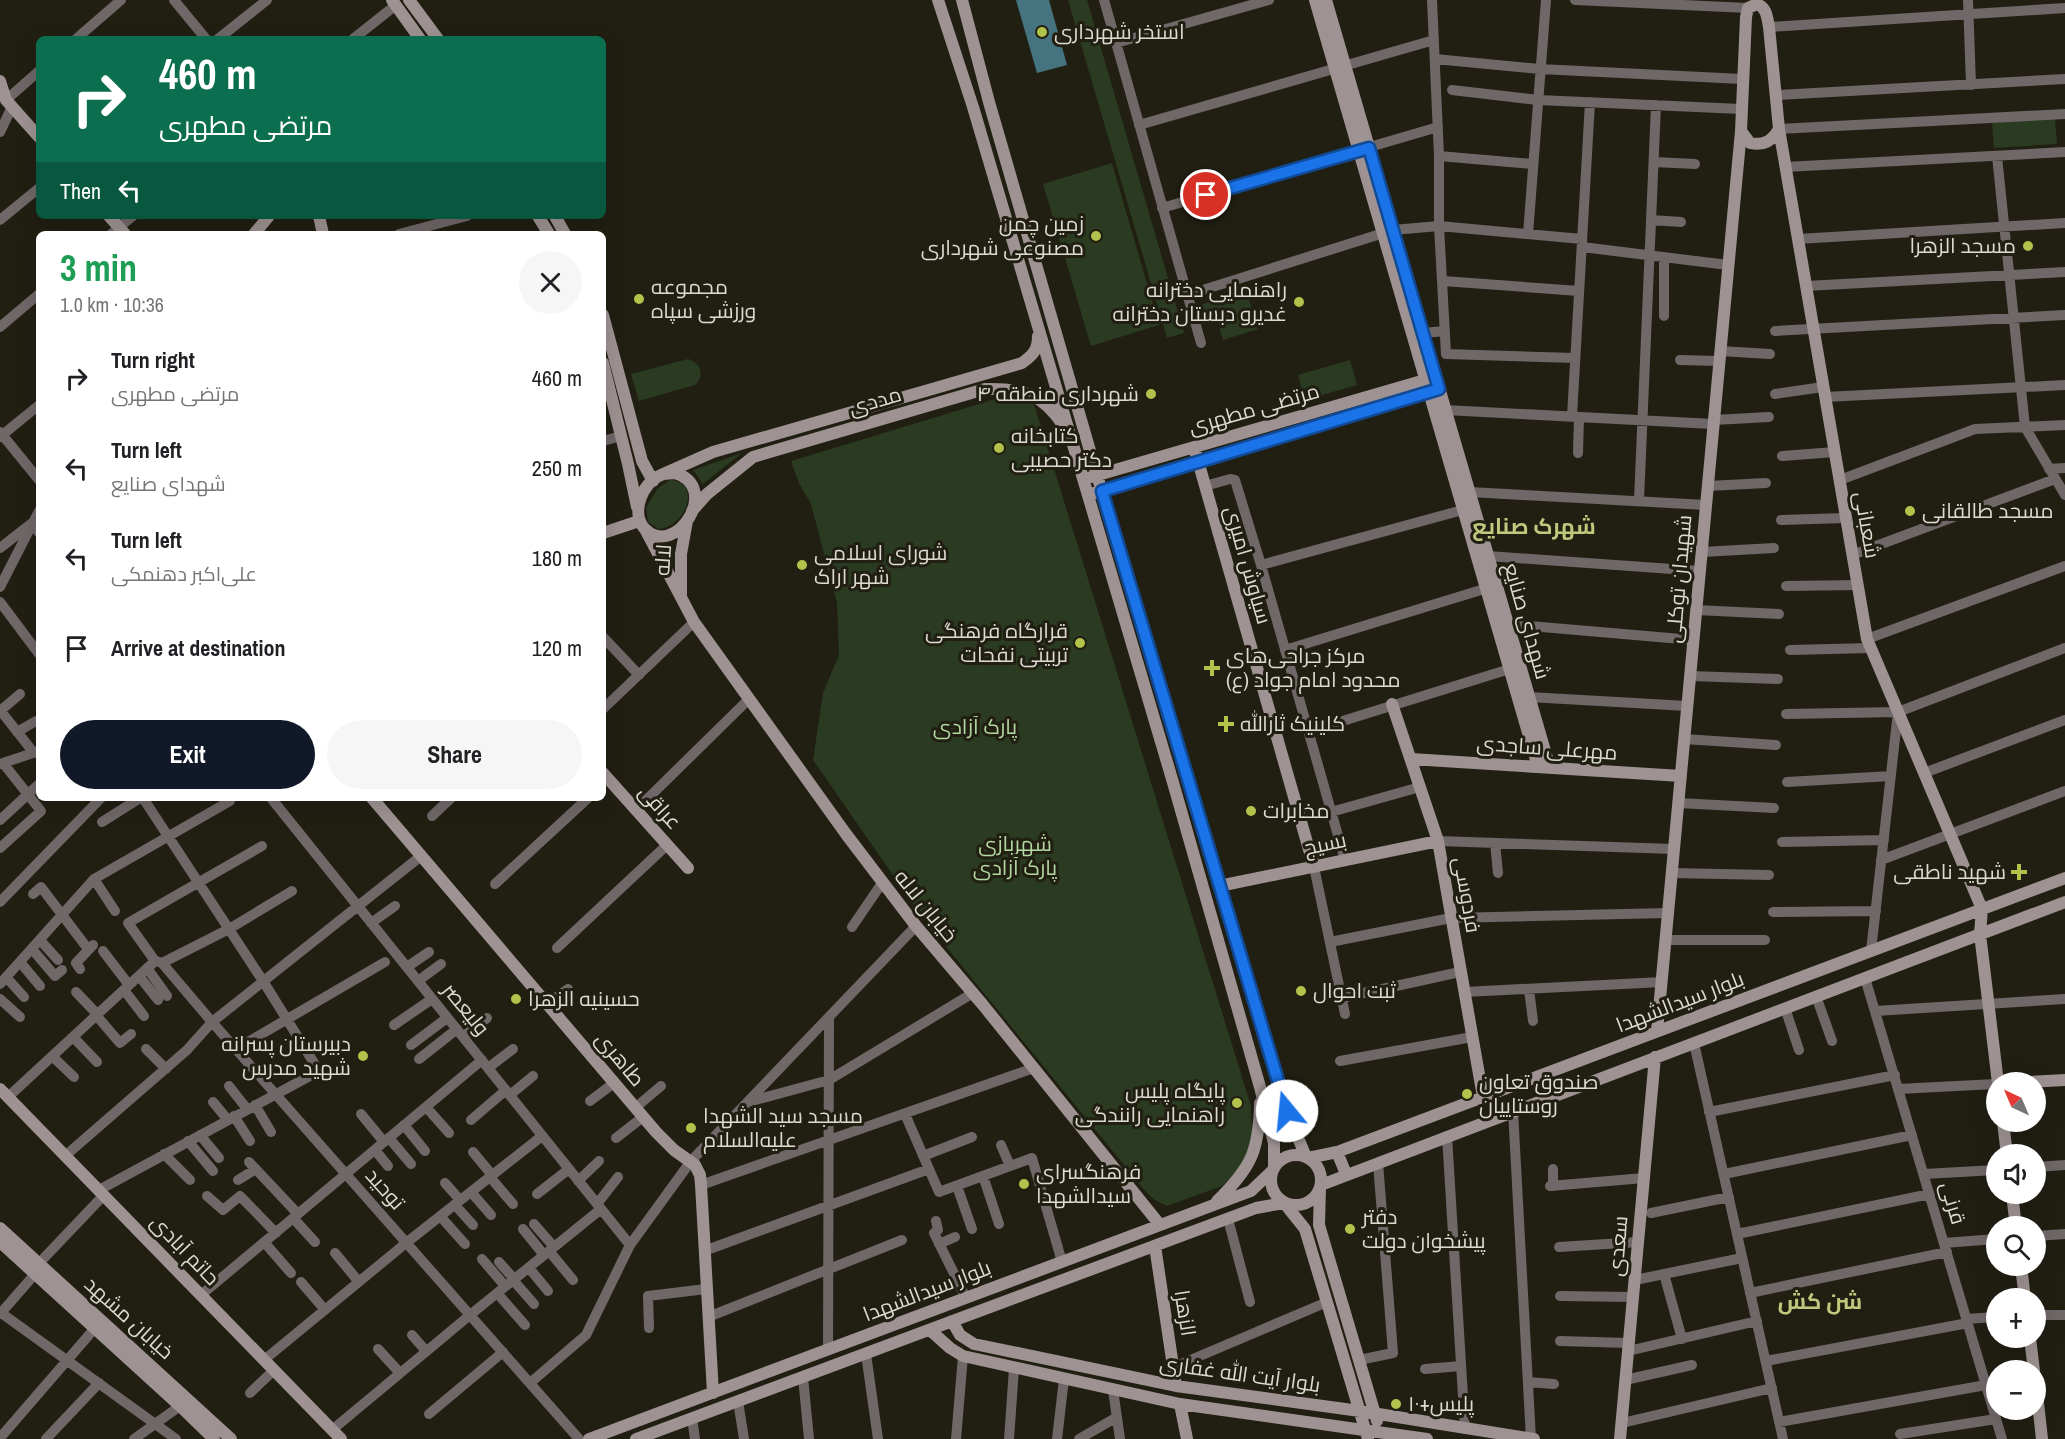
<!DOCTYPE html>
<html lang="en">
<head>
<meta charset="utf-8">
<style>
  :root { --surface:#fff; --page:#f6f6f6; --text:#202124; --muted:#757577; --accent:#111827 }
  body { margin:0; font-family:"Archivo Narrow",Cairo,sans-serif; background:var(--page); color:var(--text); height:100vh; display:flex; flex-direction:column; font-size:22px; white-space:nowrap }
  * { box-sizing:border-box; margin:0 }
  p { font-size:20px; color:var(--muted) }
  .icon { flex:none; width:33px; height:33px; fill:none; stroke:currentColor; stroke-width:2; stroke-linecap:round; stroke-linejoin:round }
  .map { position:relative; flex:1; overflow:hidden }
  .sheet { position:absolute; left:36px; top:231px; width:570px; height:570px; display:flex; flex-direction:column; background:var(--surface); border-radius:9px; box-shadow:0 6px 24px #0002 }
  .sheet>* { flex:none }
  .hud { position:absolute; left:36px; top:36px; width:570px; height:183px; border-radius:9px; box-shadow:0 6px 24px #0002; background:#0b6e4f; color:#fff; overflow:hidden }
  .needle { width:39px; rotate:316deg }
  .tools { position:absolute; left:1986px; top:1072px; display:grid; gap:12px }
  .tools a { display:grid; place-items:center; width:60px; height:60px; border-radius:50%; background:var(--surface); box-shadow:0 6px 24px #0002; font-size:30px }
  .pin { position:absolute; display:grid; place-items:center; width:51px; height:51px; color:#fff; margin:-26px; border:3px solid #fff; border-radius:50%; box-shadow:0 2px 6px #0007 }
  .me { position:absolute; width:66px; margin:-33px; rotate:343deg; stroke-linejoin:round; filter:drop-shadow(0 0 4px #0008) }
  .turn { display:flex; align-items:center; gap:21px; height:126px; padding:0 24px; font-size:27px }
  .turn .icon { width:78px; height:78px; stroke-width:2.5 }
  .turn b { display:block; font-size:42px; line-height:51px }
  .then { display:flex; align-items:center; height:57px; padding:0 24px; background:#0003; gap:12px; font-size:22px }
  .round { display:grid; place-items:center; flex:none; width:63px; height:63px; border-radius:32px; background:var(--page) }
  .overview { display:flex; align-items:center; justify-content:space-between; height:102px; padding:0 24px }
  h1 { font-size:36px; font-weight:700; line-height:45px; color:#1e9e55 }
  .button { display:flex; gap:12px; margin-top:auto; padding:12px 24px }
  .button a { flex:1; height:69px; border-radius:36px; background:var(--accent); color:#fff; font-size:24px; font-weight:700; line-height:69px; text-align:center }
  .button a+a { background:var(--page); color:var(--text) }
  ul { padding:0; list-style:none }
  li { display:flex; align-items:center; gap:18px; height:90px; padding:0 24px }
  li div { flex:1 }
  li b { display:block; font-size:22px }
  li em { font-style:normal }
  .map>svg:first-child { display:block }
</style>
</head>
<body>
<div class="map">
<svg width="2065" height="1439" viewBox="0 0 2065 1439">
  <rect width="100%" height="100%" fill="#211e12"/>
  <!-- green -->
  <path fill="#2a3b21" d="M1068 0H1087L1184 333 1167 338Z
    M2055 118 2057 144 1994 148 1992 122Z
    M1112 163 1159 325 1091 346 1043 184Z
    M1246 290 1258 329 1223 340 1217 320 1206 323 1200 305Z
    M688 359C701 363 705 375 695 385L639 401 631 374Z
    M1350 360 1357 385 1305 400 1298 375Z
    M999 398 1034 404 1251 1106 1252 1137 1250 1150 1234 1176 1222 1186 1167 1206 1155 1200 1146 1192 922 917 813 760 823 693 839 655 837 603 811 504 799 483 791 461Z
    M742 453 703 484 693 470Z
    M670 480C702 482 687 526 659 529L648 522 646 508 657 489Z"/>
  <!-- water -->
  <path fill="#457480" d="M1016 0H1049L1067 65 1037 73Z"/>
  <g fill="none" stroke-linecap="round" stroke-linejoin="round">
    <!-- street -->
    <path stroke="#6f6768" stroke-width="10" d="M174 0 206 39
      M1104 0 1201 343
      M1432 0 1439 156V226L1446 354 1575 358
      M1575 0 1748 8
      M1968 0 1971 85
      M1769 27 2065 8
      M76 39 121 0
      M218 39 267 0
      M353 39 396 5
      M1116 43 1269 0
      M1435 59 1540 69 1742 79
      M1452 90 1538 100 1741 109
      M1777 95 2065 79
      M6 100 39 71
      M1139 125 1434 40
      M1779 129 2065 114
      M0 132 10 111 11 105
      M1439 156 1533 164
      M1997 156 2025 427 2065 495
      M1654 162 1695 164
      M1785 167 2065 152
      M1162 208 1438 127
      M0 220 39 188
      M1651 220 1681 222
      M111 234 133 216
      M399 234 467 216
      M1528 234 1546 0
      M1798 239 2065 223
      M1582 247 1728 265
      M1443 281 1579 291
      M1806 286 2065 272
      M1187 295 1393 230 1439 226 1582 239
      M1664 316V257
      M0 327 39 294
      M1775 331 2065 315
      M1423 333 1445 331
      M1720 351 1770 354
      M1680 360 1719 361
      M1775 394 1823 387
      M1825 397 2065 385
      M1445 410 1713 424
      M1572 416 1590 102
      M1714 420 1769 417
      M0 432 39 480
      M0 437 39 405
      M603 441 621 436
      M1578 453 1579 417
      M1782 456 1835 452
      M2049 469 2065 468
      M1840 480 1975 429 2065 425
      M1205 486 1230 479 1235 480 1261 565 1345 860
      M1708 486 1766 483
      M1469 492 1706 505
      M1639 500 1656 105
      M1781 520 1846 518
      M0 548 32 523 39 533
      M1702 552 1774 548
      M1852 555 2055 479
      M1488 556 1700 571
      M1261 565 1470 508
      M1786 586 1858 585
      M0 587 39 511
      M0 602 39 654
      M1696 610 1779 614
      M1507 624 1693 640
      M603 637 639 675
      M1867 639 2065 566
      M1285 650 1494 586
      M1790 650 1871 648
      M1690 676 1778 679
      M1529 697 1687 706
      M603 709 694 622
      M0 710 34 753
      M0 711 20 694
      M1786 714 1898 712 2065 648
      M1317 729 1516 667
      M17 732 36 721
      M1684 739 1776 745
      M0 764 39 751
      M1924 773 2065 720
      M1787 782 1891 776
      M271 798 630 1245
      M1678 803 1774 808
      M636 810 748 700
      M1331 812 1420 787
      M432 816 451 798
      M0 820 39 784
      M102 822 140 798
      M1438 841 1674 849
      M1782 842 1884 840
      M1495 843 1498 873
      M0 848 41 811 3 763
      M1881 860 2065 791
      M1314 867 1345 1014
      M1672 873 1769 875
      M94 879 115 911
      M495 884 588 798
      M33 894 41 887 88 949
      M0 902 101 798
      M1773 912 1876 911
      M371 923 395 906
      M852 927 882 883
      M40 940 58 960
      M1666 940H1765
      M1330 942 1451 918 1668 913
      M557 948 667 845
      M32 949 55 976 62 970
      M103 951 129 985
      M1871 951 1898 712
      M155 961 128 923 262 846
      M156 961 162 963 229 929 292 891
      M20 962 40 986
      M162 963 212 1022 579 1439
      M407 967 429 952
      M147 968 167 996
      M80 969 76 963 93 945
      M139 976 158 1000
      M6 977 24 997
      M1865 978 2002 1439
      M418 981 441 964
      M0 984 94 879 230 801
      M1529 989 1533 1021
      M124 990 144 1016
      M76 992 97 1014
      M1464 992 1662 982
      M1816 996 1832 1041
      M1341 998 1460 972
      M0 999 20 1017
      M547 1004 568 989
      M1785 1008 1799 1050
      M1875 1011 2065 999
      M96 1015 120 1043 131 1034
      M394 1025 432 999
      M73 1037 97 1062
      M463 1037 487 1018
      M1694 1043 1783 1439
      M411 1045 447 1018
      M146 1049 166 1069
      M236 1049 385 962
      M52 1056 74 1077
      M419 1059 457 1029
      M1340 1061 1472 1037
      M488 1068 513 1049
      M229 1086 247 1109
      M1898 1089 1996 1084
      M510 1095 533 1076
      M8 1097 155 961
      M590 1101 614 1083
      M213 1102 228 1120
      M748 1102 829 1080 973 993
      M255 1105 271 1132
      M426 1107 449 1133
      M635 1108 661 1086
      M1513 1111 1531 1439
      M1709 1112 1895 1075
      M361 1114 384 1142
      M905 1114 939 1192 1032 1158 1062 1262
      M234 1116 250 1141
      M471 1120 506 1090
      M404 1125 425 1151
      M200 1135 219 1158
      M1447 1136 1465 1429
      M389 1138 411 1164
      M616 1138 643 1117
      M188 1141 213 1171
      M1001 1145 1010 1166
      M375 1150 388 1166
      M473 1152 492 1175
      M164 1154 190 1180
      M65 1156 187 1050 212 1022 421 856
      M923 1156 972 1137
      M249 1162 298 1214
      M2036 1167 2065 1165
      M1553 1169V1186
      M1724 1174 1912 1135
      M1924 1174 1996 1170
      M983 1176 999 1224
      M490 1177 513 1204
      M238 1180 256 1169
      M578 1181 599 1161
      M445 1183 460 1200
      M701 1185 1034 1068
      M957 1186 972 1229
      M1550 1186 1644 1178
      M99 1190 319 1071 263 981 143 798
      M471 1192 491 1215
      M537 1194 569 1169
      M207 1196 223 1210 240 1196 276 1233
      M597 1204 618 1177
      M455 1205 473 1225
      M1651 1213 1729 1197
      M440 1216 465 1244
      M293 1218 315 1242
      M1228 1219 1250 1302
      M936 1221 938 1230 934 1233 966 1298
      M534 1224 554 1247
      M523 1229 544 1255
      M1737 1234 1930 1194
      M2036 1236 2065 1234
      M264 1242 291 1273
      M1944 1243 1996 1239
      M939 1244 955 1237
      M1559 1247 1638 1242
      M549 1251 573 1280
      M704 1251 929 1169
      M335 1253 359 1282
      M44 1258 104 1195
      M482 1259 505 1286
      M499 1262 514 1279
      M529 1268 548 1291
      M1664 1274 1682 1339
      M513 1280 534 1304
      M1635 1280 1742 1258
      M301 1282 325 1310
      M497 1293 525 1325
      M1750 1293 1947 1252
      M201 1295 482 1060
      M1560 1296 1633 1297
      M0 1312 176 1439
      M0 1314 35 1274
      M2036 1315H2065
      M708 1317 902 1240
      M1966 1319 1996 1317
      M649 1328 648 1296 706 1289
      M412 1335 426 1351
      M1560 1341 1629 1343
      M378 1349 400 1373
      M828 1349 829 1017
      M1628 1351 1757 1321
      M866 1354 878 1439
      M264 1360 406 1243 542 1136
      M1359 1360 1393 1353 1378 1163
      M1766 1361 1968 1323
      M1174 1367 1327 1302
      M1425 1369 1461 1366
      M803 1377 809 1439
      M1625 1380 1692 1365
      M1528 1382 1554 1384
      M530 1383 586 1335 630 1245 691 1161 916 926
      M1113 1390 1120 1439
      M250 1393 274 1370
      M738 1401 744 1439
      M429 1414 503 1352
      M692 1418 695 1439
      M1779 1422 1986 1385
      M1622 1423 1772 1388
      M332 1430 470 1315 601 1209
      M1900 1434 1996 1419
      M0 1438 95 1328
      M46 1439 99 1383
      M134 1439 180 1406
      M956 1439 963 1356
      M1009 1439 1014 1368
      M1057 1439 1064 1379
      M1079 1439 1117 1417"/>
    <!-- secondary -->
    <path stroke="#9e9292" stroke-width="12" d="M392 0 420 39
      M409 0 438 39
      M938 0 973 107 1172 779 1260 1087 1274 1143V1168
      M962 0 989 102 1097 475 1287 1111 1306 1157
      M1315 0 1538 767
      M1326 0 1550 768
      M1757 4C1767 8 1767 17 1769 27L1779 129C1772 141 1764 146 1750 143L1741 131 1746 17 1748 8Z
      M0 81 6 100 39 137
      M1779 129 1867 639 1982 909 1980 934 1998 1083
      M109 216 125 234
      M319 216 323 234
      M538 216 549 234
      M555 216 565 234
      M254 234 269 216
      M603 315 642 461 653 481
      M603 363 628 464 637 507
      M1194 447 1314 867
      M675 473C722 487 676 558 646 530 630 515 641 483 661 475 665 473 671 474 675 473Z
      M661 475 713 452 1022 363C1033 355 1038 350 1038 336
      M1091 477 1432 378
      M1094 493 1437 390
      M692 511 707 494 753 457 985 389C1022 388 1042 393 1063 425
      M645 529 694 622 846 834 916 926 983 1005 1160 1225
      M603 533 639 521
      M681 596V554L687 521
      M1392 704 1438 841 1483 1097
      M1411 759 1681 776
      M603 773 688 868
      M372 798 656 1132 674 1150 695 1165 700 1175 701 1185 713 1393
      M1219 886 1438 841
      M1657 1031 1741 131
      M2009 1083 2065 1080
      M0 1089 341 1439
      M2003 1122 2007 1155
      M1337 1152 1346 1174
      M1271 1180a25 25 0 1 1 50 0a25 25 0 1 1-50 0Z
      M1308 1158 1337 1152 2065 878
      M1321 1185 2065 902
      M1320 1188 1319 1225 1377 1421
      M2012 1194 2016 1227
      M1217 1201C1251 1168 1259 1151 1260 1103
      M1285 1204 1305 1229 1368 1439
      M0 1228 231 1439
      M0 1242 180 1406 214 1439
      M1155 1246 1176 1386
      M2021 1266 2025 1299
      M952 1321 960 1335 974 1344 1176 1386 1360 1411 1534 1439
      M930 1330 950 1348 963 1356 1180 1404 1427 1439
      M2030 1338 2034 1371
      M2036 1385 2042 1439
      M1180 1404 1187 1439
      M589 1439 1251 1191 1272 1171
      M636 1439 1256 1208 1284 1203
      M1620 1439 1655 1057"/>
  </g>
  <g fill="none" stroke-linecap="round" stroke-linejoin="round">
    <defs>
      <path id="route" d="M1206 195 1369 148 1439 389 1102 491 1287 1111"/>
    </defs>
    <!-- route casing -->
    <use href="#route" stroke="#114b97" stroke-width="15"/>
    <!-- route -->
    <use href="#route" stroke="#1a73e8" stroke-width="10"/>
  </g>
  <!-- markers -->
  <g fill="#b2c34c" stroke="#211e12" stroke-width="2">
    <circle cx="1042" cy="32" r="6"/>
    <circle cx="1096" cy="236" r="6"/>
    <circle cx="2028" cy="246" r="6"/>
    <circle cx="639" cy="299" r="6"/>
    <circle cx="1299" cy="302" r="6"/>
    <circle cx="1151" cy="394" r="6"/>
    <circle cx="999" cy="448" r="6"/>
    <circle cx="1910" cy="511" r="6"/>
    <circle cx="802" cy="565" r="6"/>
    <circle cx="1080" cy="643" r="6"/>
    <path d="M1209 659h6v6h6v6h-6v6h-6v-6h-6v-6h6z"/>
    <path d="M1223 715h6v6h6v6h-6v6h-6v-6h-6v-6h6z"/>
    <circle cx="1251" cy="811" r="6"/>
    <path d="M2016 863h6v6h6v6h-6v6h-6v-6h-6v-6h6z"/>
    <circle cx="1301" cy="991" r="6"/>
    <circle cx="516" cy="999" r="6"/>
    <circle cx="363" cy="1056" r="6"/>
    <circle cx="1467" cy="1094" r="6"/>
    <circle cx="1237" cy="1103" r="6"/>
    <circle cx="691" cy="1128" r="6"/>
    <circle cx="1024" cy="1184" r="6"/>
    <circle cx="1350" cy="1229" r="6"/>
    <circle cx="1396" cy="1404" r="6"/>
  </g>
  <g text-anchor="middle" stroke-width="6" stroke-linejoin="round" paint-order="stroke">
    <!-- poi labels -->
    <g font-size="21" fill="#dcdad2" stroke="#211e12" text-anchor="start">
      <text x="1054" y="39">استخر شهرداری</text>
      <text x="1084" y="231" text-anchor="end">زمین چمن<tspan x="1084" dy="24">مصنوعی شهرداری</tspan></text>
      <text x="2016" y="253" text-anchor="end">مسجد الزهرا</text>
      <text x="651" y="294">مجموعه<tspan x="651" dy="24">ورزشی سپاه</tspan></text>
      <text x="1287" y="297" text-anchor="end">راهنمایی دخترانه<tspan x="1287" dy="24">غدیرو دبستان دخترانه</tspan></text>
      <text x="1139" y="401" text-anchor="end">شهرداری منطقه ۴</text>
      <text x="1011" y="443">کتابخانه<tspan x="1011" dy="24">دکتر حصیبی</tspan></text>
      <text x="1922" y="518">مسجد طالقانی</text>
      <text x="814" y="560">شورای اسلامی<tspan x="814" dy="24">شهر اراک</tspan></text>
      <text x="1068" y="638" text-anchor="end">قرارگاه فرهنگی<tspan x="1068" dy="24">تربیتی نفحات</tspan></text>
      <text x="1226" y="663">مرکز جراحی‌های<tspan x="1226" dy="24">محدود امام جواد (ع)</tspan></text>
      <text x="1240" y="731">کلینیک ثارالله</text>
      <text x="1263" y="818">مخابرات</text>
      <text x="2006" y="879" text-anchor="end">شهید ناطقی</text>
      <text x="1313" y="998">ثبت احوال</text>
      <text x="528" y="1006">حسینیه الزهرا</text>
      <text x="351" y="1051" text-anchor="end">دبیرستان پسرانه<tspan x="351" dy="24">شهید مدرس</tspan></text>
      <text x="1479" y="1089">صندوق تعاون<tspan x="1479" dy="24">روستاییان</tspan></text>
      <text x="1225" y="1098" text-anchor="end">پایگاه پلیس<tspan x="1225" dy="24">راهنمایی رانندگی</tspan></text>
      <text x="703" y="1123">مسجد سید الشهدا<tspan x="703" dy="24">علیه‌السلام</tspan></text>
      <text x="1036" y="1179">فرهنگسرای<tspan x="1036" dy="24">سیدالشهدا</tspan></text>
      <text x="1362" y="1224">دفتر<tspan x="1362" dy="24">پیشخوان دولت</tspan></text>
      <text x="1408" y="1411">پلیس+۱۰</text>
    </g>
    <!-- street labels -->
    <g font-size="21" fill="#dcdad2" stroke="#211e12">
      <text transform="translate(875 401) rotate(-16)" y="7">مددی</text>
      <text transform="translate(1254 409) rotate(-16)" y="7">مرتضی مطهری</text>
      <text transform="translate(1867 525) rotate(80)" y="7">شعبانی</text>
      <text transform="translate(663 560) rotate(-86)" y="7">لاله</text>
      <text transform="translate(1248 565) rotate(74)" y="7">سیاوش امیری</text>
      <text transform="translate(1679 579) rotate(-85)" y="7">شهیدان توکلی</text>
      <text transform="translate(1527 621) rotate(74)" y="7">شهدای صنایع</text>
      <text transform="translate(1547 748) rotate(4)" y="7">مهرعلی ساجدی</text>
      <text transform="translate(660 807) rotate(48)" y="7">عراقی</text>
      <text transform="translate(1325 844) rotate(-12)" y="7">بسیج</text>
      <text transform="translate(1467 895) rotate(80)" y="7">فردوسی</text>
      <text transform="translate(926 906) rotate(51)" y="7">خیابان لاله</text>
      <text transform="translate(1680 1002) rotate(-21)" y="7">بلوار سیدالشهدا</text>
      <text transform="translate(466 1009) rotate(51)" y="7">ولیعصر</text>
      <text transform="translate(620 1059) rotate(50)" y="7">طاهری</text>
      <text transform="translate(385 1189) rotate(49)" y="7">توحید</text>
      <text transform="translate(1953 1203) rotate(74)" y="7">قرنی</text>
      <text transform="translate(1618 1246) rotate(-85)" y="7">سعدی</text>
      <text transform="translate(185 1250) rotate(46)" y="7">حاتم آبادی</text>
      <text transform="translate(927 1291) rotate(-21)" y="7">بلوار سیدالشهدا</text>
      <text transform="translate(1185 1313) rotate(81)" y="7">الزهرا</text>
      <text transform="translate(129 1318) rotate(42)" y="7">خیابان مشهد</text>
      <text transform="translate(1240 1374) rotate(8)" y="7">بلوار آیت الله غفاری</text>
    </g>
    <!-- park labels -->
    <g font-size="21" fill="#b2d7a0" stroke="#211e12">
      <text x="975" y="734">پارک آزادی</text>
      <text x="1015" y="851">شهربازی<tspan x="1015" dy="24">پارک آزادی</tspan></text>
    </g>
    <!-- neighbourhood labels -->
    <g font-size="22" font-weight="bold" fill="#bdca7e" stroke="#211e12">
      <text x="1534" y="534">شهرک صنایع</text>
      <text x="1820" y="1309">شن کش</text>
    </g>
  </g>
</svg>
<div class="tools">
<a><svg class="needle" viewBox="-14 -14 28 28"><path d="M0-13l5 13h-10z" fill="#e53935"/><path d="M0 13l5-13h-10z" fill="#757577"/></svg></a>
<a><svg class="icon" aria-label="sound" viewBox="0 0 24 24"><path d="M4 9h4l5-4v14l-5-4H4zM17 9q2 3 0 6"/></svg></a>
<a><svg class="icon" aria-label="search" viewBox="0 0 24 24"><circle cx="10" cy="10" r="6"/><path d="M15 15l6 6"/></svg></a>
<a>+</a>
<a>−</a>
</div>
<div class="pin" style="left:1206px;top:195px;background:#d93025"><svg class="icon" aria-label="arrive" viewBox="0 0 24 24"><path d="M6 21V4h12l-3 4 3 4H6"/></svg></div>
<svg class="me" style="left:1287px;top:1111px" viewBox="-20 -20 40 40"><circle r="19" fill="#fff"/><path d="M0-13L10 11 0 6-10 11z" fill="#1a73e8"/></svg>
<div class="hud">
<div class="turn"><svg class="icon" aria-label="right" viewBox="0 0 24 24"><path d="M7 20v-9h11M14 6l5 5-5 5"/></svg><div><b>460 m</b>مرتضی مطهری</div></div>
<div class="then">Then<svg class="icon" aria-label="left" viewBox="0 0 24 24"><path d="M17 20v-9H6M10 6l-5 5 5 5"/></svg></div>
</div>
<section class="sheet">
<div class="overview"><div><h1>3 min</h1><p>1.0 km · 10:36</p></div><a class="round"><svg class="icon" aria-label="close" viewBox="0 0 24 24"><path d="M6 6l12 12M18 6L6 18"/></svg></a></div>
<ul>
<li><svg class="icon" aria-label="right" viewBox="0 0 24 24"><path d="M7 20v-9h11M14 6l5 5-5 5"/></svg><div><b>Turn right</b><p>مرتضی مطهری</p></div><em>460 m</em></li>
<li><svg class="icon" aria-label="left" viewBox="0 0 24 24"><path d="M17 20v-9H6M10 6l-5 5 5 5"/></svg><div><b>Turn left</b><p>شهدای صنایع</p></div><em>250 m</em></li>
<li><svg class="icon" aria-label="left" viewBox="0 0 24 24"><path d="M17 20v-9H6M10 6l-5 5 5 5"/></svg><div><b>Turn left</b><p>علی‌اکبر دهنمکی</p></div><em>180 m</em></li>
<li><svg class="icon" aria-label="arrive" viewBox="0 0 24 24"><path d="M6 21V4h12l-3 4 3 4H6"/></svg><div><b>Arrive at destination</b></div><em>120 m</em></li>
</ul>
<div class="button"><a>Exit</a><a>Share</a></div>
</section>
</div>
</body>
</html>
